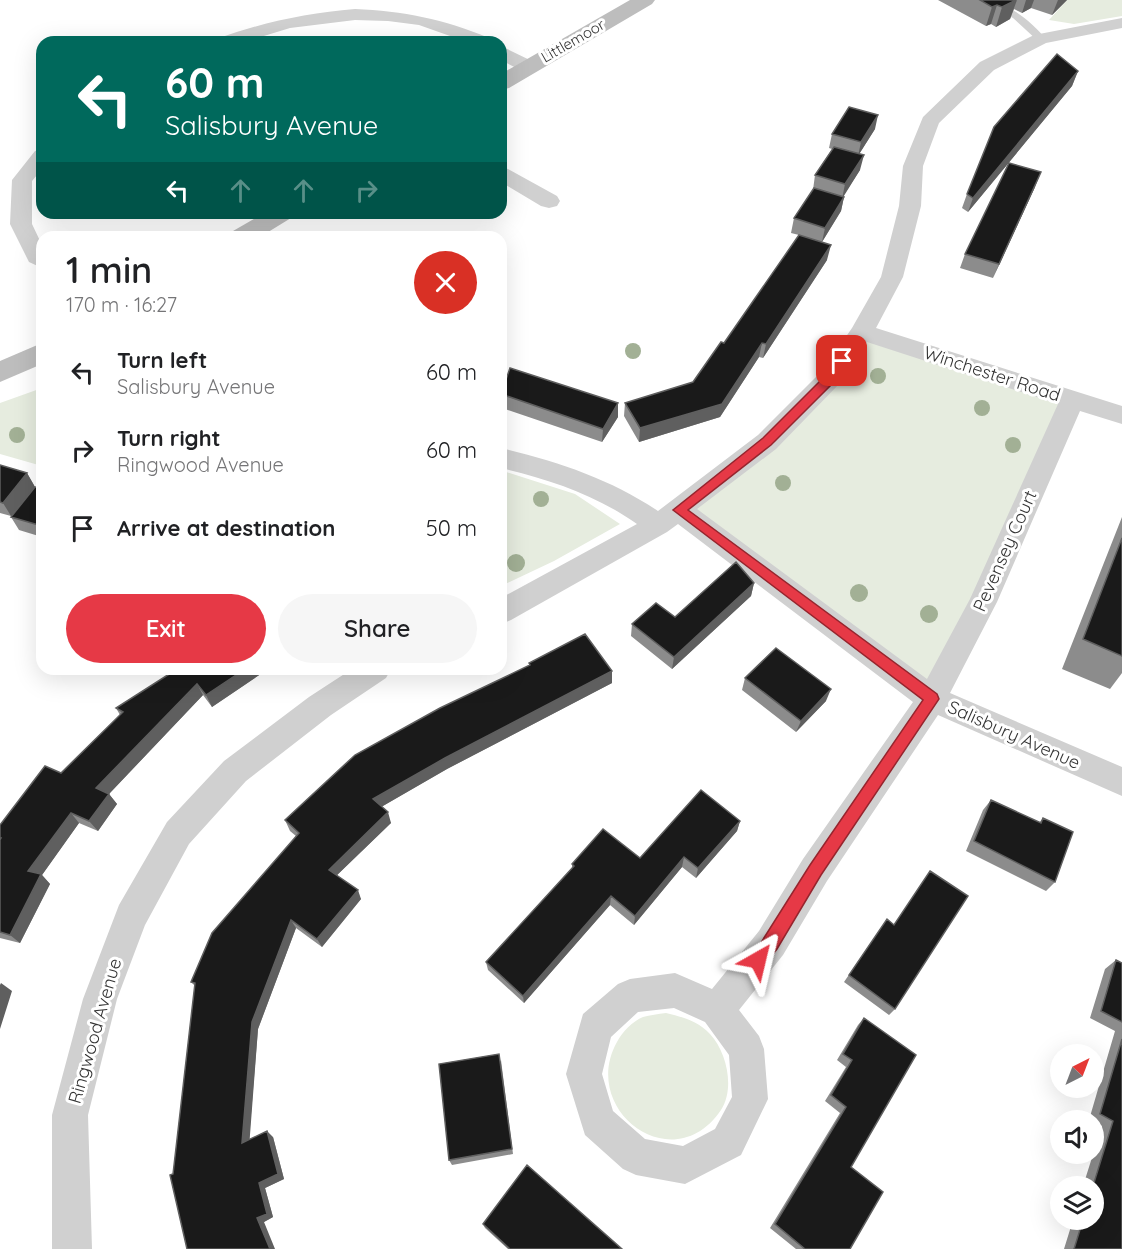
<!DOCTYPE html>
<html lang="en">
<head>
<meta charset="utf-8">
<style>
  :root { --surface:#fff; --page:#f6f6f6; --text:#202124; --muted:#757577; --accent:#e63946 }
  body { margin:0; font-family:Quicksand,sans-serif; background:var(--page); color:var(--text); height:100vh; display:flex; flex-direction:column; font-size:22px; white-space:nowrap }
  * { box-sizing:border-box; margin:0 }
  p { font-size:20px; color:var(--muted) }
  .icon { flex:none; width:33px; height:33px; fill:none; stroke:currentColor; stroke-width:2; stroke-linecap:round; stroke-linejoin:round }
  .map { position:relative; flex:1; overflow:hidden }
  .sheet { position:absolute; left:36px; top:231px; width:471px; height:444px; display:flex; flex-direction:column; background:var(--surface); border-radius:18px; box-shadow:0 6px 24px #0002 }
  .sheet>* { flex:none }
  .hud { position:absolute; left:36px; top:36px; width:471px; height:183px; border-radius:18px; box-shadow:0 6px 24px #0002; background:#00695c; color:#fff; overflow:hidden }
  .needle { width:39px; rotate:42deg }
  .buttons { position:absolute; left:1050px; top:1044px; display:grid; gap:12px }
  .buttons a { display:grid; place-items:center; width:54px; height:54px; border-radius:50%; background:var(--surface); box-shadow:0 6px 24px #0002; font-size:30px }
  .pin { position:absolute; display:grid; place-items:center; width:51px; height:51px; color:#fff; margin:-26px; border-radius:12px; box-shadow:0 3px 9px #0006 }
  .me { position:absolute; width:66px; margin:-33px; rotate:37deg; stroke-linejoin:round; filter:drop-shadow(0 0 4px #0008) }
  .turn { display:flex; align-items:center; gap:21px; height:126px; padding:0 30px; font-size:27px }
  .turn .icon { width:78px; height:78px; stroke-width:2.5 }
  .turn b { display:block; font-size:42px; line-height:51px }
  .lanes { display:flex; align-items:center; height:57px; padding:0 30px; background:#0003; justify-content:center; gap:30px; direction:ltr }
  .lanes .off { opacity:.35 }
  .round { display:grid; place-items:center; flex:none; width:63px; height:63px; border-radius:32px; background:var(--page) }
  .headline { display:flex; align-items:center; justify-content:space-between; height:102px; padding:0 30px }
  h1 { font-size:36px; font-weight:600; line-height:45px }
  .primary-button { display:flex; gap:12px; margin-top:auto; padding:12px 30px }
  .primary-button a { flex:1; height:69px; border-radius:36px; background:var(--accent); color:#fff; font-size:24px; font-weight:600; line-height:69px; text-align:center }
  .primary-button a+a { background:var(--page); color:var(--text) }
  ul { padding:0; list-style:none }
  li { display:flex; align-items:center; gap:18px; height:78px; padding:0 30px }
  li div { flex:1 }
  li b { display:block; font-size:22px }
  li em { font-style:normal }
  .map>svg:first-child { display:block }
</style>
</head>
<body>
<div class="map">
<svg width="1122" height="1249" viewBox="0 0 1122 1249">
  <rect width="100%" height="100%" fill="#fff"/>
  <!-- green -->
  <path fill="#e6ecdf" d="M1067 0H1122V16L1074 24 1049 20Z
    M862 332 1072 400 932 699 679 510 797 413Z
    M42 388V466L0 454V403Z
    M503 471 575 494 620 524 554 561 501 586V472Z
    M666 1013C682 1017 698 1021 710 1034 727 1052 735 1089 721 1110 673 1181 579 1110 617 1042 622 1032 633 1021 643 1017 650 1015 658 1014 666 1013Z"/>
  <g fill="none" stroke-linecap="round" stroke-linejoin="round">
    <!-- service -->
    <path fill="#d0d0d0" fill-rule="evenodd" d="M980 0C1006 0 1030 20 1046 39L1038 41 1013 18Z"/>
    <!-- minor -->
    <path fill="#d0d0d0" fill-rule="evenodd" d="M355 9C403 11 444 19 489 38L491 42H467L419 25 388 21 355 20 290 28 244 42H217L219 38C264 22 308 13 355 9Z
      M1122 18V28L1046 43 994 70 939 123 923 166 921 206 903 277 876 328 1122 406V424L1080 411 997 602 950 693 1122 767V796L938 715 827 881 783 955 739 1010 759 1036 764 1049 768 1099 741 1155 685 1184 636 1175 623 1169 585 1135 566 1074 583 1014 618 984 630 979 675 973 712 989 759 931 803 859 913 702 678 524 667 532 511 620 501 624V598L637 524C596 495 549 479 501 468V448C556 461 611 479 658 511L758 435 823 370 852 328 881 277 899 206 903 166 923 117 980 62 1034 35ZM867 342 1058 404 970 599 927 679 697 509 776 449 841 382ZM674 1008 705 1022 729 1055 732 1097 715 1129 683 1146 645 1139 613 1111 602 1074 611 1037 638 1012Z
      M501 46 536 63 538 67 536 71H522L501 60Z
      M42 149V169L32 181V224L42 245V268L29 262 10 224 12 180 35 151Z
      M501 167 508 169 557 196 560 201 557 206 549 208 541 206 501 182Z
      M352 669H391L386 678 331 715 246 781 189 844 145 925 117 999 88 1115 92 1249H52V1115L83 999 119 905 167 822 224 761 309 697Z"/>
    <!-- secondary -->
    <path fill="#bdbdbd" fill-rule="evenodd" d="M630 0H655L652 4 509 88 501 90V74Z
      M264 213H294L291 218 260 237H229L233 231Z
      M42 343V364L0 382V361Z"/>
  </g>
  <!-- trees -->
  <g fill="#a2b095">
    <circle cx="633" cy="351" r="8"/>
    <circle cx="878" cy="376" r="8"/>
    <circle cx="982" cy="408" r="8"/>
    <circle cx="17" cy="435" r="8"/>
    <circle cx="1013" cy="445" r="8"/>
    <circle cx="783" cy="483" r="8"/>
    <circle cx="541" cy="499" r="8"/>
    <circle cx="516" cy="563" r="9"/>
    <circle cx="859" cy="593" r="9"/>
    <circle cx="929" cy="614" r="9"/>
  </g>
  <!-- wall -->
  <path fill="#8c8c8c" d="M938 0H1067L1052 15 1031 8 1022 13 1014 9 1010 19 996 27 991 24 986 26Z
    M1078 71 1072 86 968 212 962 208 967 194Z
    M875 129 859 154 860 170 843 196 844 197 841 211 822 242 827 260 763 358 759 357 720 417 639 442 624 416 625 403 693 382 724 343 799 235 791 233 794 218 813 190 815 175 832 149 829 148 832 134Z
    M1035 187 993 278 960 268 965 254Z
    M501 394 618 403V417L602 442 502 408Z
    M0 465 27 473 35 487 42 489V537L19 530 11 517V516L0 513Z
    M1122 517V673L1110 689 1062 669Z
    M754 583 751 596 672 669 631 636 632 624 675 617Z
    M529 663 612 683 447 769 381 807 391 823 337 875 361 899 322 947 296 928 258 1029 249 1139 273 1137 284 1179 265 1188 273 1217 264 1222 195 986 191 982 296 836 290 831 285 820 529 665Z
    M177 669H268L212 707 203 695 109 794 117 804 98 831 79 823 42 875 50 884 20 943 0 938V825L61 773 120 715 116 708Z
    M745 678 826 701 796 732 742 690Z
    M991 800 1039 823 1043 818 1055 882 1046 891 966 851 983 810Z
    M740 821 737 831 696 878 682 867 634 925 610 905 524 1003 488 970 486 962 572 868V864L640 858Z
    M887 919 894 925 895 1009 889 1015 844 982Z
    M1116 960 1122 963V1249H1064L1073 1220H1094V1186H1083L1102 1126 1094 1122V1120H1089L1115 1031 1090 1018 1105 969Z
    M864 1018 851 1167 850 1249H796L770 1228 840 1113 825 1101 846 1067 837 1060 858 1025Z
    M501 1060 513 1154 452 1165 449 1160Z
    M483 1224 622 1249H508L485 1228Z"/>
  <!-- shaded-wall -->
  <path fill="#5f5f5f" d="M1017 0 1010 19 996 27 1002 7Z
    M1026 0H1034L1031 8 1022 13Z
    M1058 0H1067L1052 15Z
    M997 5 991 24 986 26 992 7Z
    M1078 71 1072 86 968 212 973 198Z
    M878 115 875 129 858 156 861 142Z
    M864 155 860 170 842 199 845 184Z
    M1041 172 1035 187 993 278 999 264Z
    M844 197 841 211 822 242 825 228Z
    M831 245 827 260 763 358 766 344Z
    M762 343 759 357 720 417 639 442 640 428Z
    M618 403V417L602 442 603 429Z
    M27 473 35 487 11 516 3 503Z
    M754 583 751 596 672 669 674 657Z
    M245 669H268L212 707 206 695Z
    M612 671V683L447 769 376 810 373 799 445 758Z
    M197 684 203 695 109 794 117 804 98 831 89 821 96 788Z
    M831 689 826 701 796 732 801 721Z
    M388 812 391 823 333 879 329 870Z
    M71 813 79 823 42 875 50 884 20 943 10 935 28 871Z
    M740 821 737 831 696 878 698 868Z
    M684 857 682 867 634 925 635 916Z
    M358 890 361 899 322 947 317 939Z
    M611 896 610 905 524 1003 523 996Z
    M291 920 296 928 258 1029 249 1148 242 1143 252 1022Z
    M1 983 12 991 0 1029V985Z
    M267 1131 273 1137 284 1179 265 1188 273 1217 264 1222 275 1249H270L257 1218 259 1183Z"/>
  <!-- building -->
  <path fill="#1a1a1a" stroke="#5f5f5f" stroke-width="1.5" d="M980 0H1016L1002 7 997 5 992 7Z
    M1057 54 1078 71 973 198 967 194 994 127Z
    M849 107 878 115 861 142 832 134Z
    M834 147 864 155 845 184 815 175Z
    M1009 163 1041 172 999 264 965 254Z
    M814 188 844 197 825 228 794 218Z
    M799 235 831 245 766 344 762 343 722 404 640 428 625 403 693 382 721 342 724 343Z
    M510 368 618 403 603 429 501 394Z
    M0 465 27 473 3 503 0 502Z
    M35 487 42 489V526L11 517Z
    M1122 538V656L1083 639Z
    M736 562 754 583 674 657 632 624 656 603 675 617Z
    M585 634 612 671 445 758 373 799 388 812 329 870 358 890 317 939 291 920 252 1022 242 1143 267 1131 278 1174 259 1183 267 1214 257 1218 270 1249H187L170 1175 173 1174 195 983 191 982 212 933 299 833 285 820 355 755 440 708 530 665 529 663Z
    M776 648 831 689 801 721 745 678Z
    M177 669H245L206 695 197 684 96 788 109 794 89 821 71 813 28 871 41 874 10 935 0 932V840L1 838H0V825L45 766 61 773 123 712 116 708Z
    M701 790 740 821 698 868 684 857 635 916 611 896 523 996 486 962 574 866 572 864 603 829 640 858Z
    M991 800 1041 823 1043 818 1073 832 1055 882 974 841Z
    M930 871 968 896 895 1009 849 975 887 919 894 925Z
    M1116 960 1122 963V1022L1101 1011Z
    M864 1018 916 1055 851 1167 883 1192 850 1249H805L775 1224 846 1107 831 1095 852 1060 843 1054Z
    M1122 1039V1249H1074L1083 1220H1094L1093 1186 1113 1121 1100 1114Z
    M499 1054 512 1149 449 1160 439 1064Z
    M527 1165 622 1249H510L483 1224Z"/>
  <!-- route -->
  <path fill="#e63946" stroke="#96252e" stroke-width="1.5" d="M842 357 848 361 837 379 771 445 688 510 937 694 939 699 821 875 777 949 764 965 758 968 752 965 750 960 810 865 923 700 673 510 763 438 828 373 838 359Z"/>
  <g text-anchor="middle" stroke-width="6" stroke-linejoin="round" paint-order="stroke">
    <!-- far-street labels -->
    <g font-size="15" fill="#333" stroke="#fff">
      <text transform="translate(573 41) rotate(-30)" y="5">Littlemoor</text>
    </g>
    <!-- street labels -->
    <g font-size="18" fill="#333" stroke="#fff">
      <text transform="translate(992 374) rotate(18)" y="6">Winchester Road</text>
      <text transform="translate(1005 551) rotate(-66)" y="6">Pevensey Court</text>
      <text transform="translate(1014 735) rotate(24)" y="6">Salisbury Avenue</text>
      <text transform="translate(95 1031) rotate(-74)" y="6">Ringwood Avenue</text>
    </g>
  </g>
</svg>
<div class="buttons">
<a><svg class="needle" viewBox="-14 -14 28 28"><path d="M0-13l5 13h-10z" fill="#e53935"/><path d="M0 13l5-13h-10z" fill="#757577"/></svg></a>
<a><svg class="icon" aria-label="sound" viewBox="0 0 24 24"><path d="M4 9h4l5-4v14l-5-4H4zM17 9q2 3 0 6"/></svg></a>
<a><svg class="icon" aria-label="layers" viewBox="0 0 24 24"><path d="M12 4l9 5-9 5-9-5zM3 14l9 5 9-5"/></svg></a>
</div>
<div class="pin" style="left:842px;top:361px;background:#d93025"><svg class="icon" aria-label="arrive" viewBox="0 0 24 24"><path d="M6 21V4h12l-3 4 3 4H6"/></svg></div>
<svg class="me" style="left:758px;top:960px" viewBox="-20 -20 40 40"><path d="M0-17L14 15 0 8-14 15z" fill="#e63946" stroke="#fff" stroke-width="4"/></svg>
<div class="hud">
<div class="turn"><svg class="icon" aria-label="left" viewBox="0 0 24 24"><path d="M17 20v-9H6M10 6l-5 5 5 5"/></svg><div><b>60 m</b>Salisbury Avenue</div></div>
<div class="lanes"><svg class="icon" aria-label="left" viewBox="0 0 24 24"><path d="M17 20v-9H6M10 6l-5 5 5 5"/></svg><svg class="icon off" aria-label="ahead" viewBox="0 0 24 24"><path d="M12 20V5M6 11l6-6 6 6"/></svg><svg class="icon off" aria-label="ahead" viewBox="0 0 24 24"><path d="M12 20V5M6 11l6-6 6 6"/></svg><svg class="icon off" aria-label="right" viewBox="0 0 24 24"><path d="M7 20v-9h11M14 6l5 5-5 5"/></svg></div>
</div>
<section class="sheet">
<div class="headline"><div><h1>1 min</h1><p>170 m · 16:27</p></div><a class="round" style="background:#d93025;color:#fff"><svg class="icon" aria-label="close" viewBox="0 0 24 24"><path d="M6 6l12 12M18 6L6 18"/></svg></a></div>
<ul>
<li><svg class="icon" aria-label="left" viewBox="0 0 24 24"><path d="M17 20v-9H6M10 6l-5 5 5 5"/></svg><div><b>Turn left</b><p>Salisbury Avenue</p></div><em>60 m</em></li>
<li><svg class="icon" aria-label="right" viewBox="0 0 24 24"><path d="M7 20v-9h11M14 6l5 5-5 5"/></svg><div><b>Turn right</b><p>Ringwood Avenue</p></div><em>60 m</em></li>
<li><svg class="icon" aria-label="arrive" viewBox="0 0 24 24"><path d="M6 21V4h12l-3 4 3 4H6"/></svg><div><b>Arrive at destination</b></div><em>50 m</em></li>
</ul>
<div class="primary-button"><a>Exit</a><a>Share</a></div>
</section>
</div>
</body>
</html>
